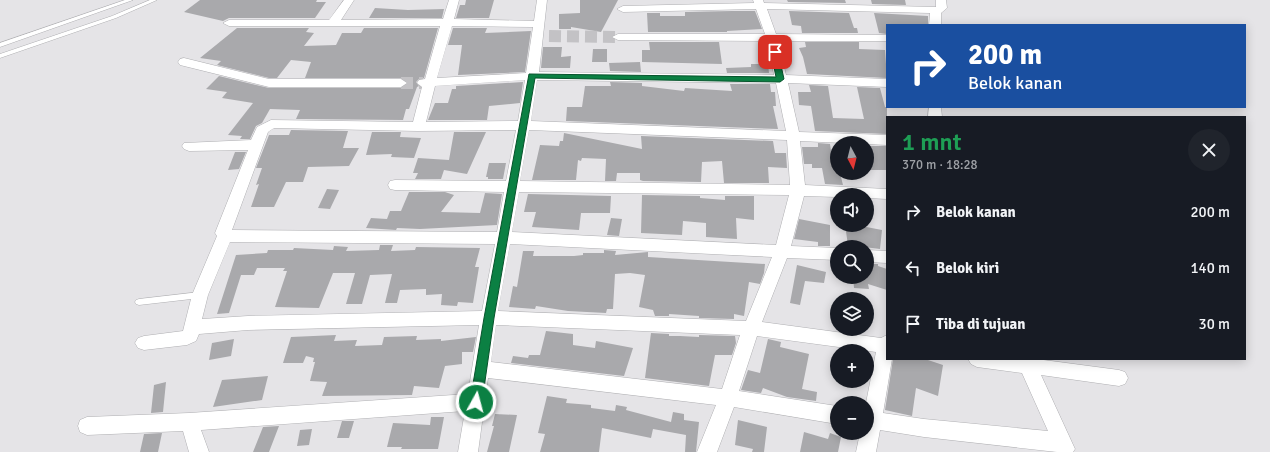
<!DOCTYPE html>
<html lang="id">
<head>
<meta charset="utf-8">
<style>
  :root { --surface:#171b24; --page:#20242c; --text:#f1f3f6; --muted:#9ea1a6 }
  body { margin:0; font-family:Signika,sans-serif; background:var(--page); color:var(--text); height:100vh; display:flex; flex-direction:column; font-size:15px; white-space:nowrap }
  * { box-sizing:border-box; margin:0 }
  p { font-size:13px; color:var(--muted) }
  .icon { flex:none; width:22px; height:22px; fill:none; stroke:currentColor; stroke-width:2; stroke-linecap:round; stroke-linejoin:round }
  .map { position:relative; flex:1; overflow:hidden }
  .side { position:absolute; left:886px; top:116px; width:360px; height:244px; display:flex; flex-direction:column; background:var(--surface); border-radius:0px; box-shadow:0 2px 10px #0003 }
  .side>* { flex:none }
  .banner { position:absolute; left:886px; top:24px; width:360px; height:84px; border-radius:0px; box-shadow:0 2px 10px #0003; background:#1a4fa0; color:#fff; overflow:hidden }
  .needle { width:26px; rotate:173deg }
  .tools { position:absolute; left:830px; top:136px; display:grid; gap:8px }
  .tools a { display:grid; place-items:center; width:44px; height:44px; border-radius:50%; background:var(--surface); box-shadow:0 2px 10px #0003; font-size:20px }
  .pin { position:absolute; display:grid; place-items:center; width:34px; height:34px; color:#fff; margin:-17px; border-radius:8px; box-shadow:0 2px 6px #0006 }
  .me { position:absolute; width:44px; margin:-22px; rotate:7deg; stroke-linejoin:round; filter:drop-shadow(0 0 3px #0008) }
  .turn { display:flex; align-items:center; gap:14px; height:84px; padding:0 16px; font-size:18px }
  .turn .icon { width:52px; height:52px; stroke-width:2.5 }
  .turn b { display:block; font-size:28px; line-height:34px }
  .round { display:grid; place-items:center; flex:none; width:42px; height:42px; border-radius:21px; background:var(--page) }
  .head { display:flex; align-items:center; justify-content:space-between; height:68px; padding:0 16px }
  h1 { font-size:24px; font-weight:600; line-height:30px; color:#1e9e55 }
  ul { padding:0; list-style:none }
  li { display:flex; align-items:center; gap:12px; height:56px; padding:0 16px }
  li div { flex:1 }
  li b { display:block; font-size:15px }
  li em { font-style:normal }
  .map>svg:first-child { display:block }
</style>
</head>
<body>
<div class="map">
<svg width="1270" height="452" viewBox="0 0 1270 452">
  <rect width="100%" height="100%" fill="#e5e4e7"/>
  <!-- building -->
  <path fill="#a9a9ac" d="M200 0H317L316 2H326L315 18H229L223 21 184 12Z
    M466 0H494L489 18H456L460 5H465Z
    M580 0H618L601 32 571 27V29H559V14L580 13Z
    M787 0H845L846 3 788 2Z
    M871 0H905L906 5 872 4Z
    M375 8 408 10 444 9 442 18H369Z
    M732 11H755L762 29 727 31V32H648L647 13H660V16H685V12Z
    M789 11 849 13 854 28H857L858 33H802L801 26 792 25Z
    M874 13 928 16V25L891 24V25H887V34L879 33Z
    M237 28H309L306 32 314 33 304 46 336 45 342 33H361L364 28H438L424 78 419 79 416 82 419 86 417 87 409 109H406L403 120 296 119 300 110 270 109 262 123 256 126 250 139H240L242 136 228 135 253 103 222 98 227 92 206 89 219 76 269 88H401L408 83 401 78H305L311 62 291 60 277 78H269L217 65 221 61 200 58Z
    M453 28H487L485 33 531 31 525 72 458 75 462 45H448Z
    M649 42H719L722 64 642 62V50H650Z
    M805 42H859V49L885 50 887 78 807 74 803 57 799 48 806 47Z
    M543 47H562L561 57 571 56 570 68H541Z
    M593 49H607V62H592Z
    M640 62 641 72 610 71 609 63Z
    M751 64H768L769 73H727L726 68 751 67Z
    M523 82 520 103 489 106 487 120H428L435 103H448L452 89H456V86Z
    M610 82 642 83V86L684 91 685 88 732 91 730 84H770L771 92H775L776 106H773L778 129 566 121 567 107H582L585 86H611Z
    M809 85 828 86 833 118 864 119 857 87 880 88 885 107H887V134L815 131 811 106 799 105 798 92H811Z
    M291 130 348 131 343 148H359L349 166 308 167 303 182H286L274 207H251L259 184 256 185 262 168H256L269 135H289Z
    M372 132H401L400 137 421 138 414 158 391 157 392 154 366 155Z
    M454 132H486L467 174 444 170 441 179H415L418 173H413L418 158 449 160Z
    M564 133 642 149 641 136 773 141 775 153H786L787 168 768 167 769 183H724L722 161 702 162 701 182 643 181 640 180V173H617L616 181H605L606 159 582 158 581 161 578 160 576 180H532L540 145 559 146 560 141H563Z
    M818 143 830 144 834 171 840 173 843 185 825 184 822 168H812V164H804L802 147H818Z
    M867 146H887V170H867Z
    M235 152H246L239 169 228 170Z
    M489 163H506L503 179H488V177H486Z
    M327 189 339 190 330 209 318 208Z
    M409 192H445L454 195 441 212 480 213 485 193 502 194 497 225 420 229 397 228 396 230 366 228 371 218 387 219 390 211H401Z
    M528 194 611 196 610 213H581L579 230 532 227 536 212H524Z
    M642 195 700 196V198L725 200V196H754V220L736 218 737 239 706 237V223L683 221 682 235 641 233Z
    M611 218 622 219 619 236 607 235Z
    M799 219 830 225V246H818V242L794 239Z
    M845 225H856L882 230 880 249 848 245Z
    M380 245H393L391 251 415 250 416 247 480 248 475 267H479L473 303 458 302 457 306 441 305 442 294 426 295V289L400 290 397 303H385L392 274 370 275 362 304H346L355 273H333L319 308 275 307 287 271H283L285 268H257L254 275H241L229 313 217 314 236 255 267 253 268 250H293L294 248 333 250 334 246 348 247 346 251 379 250Z
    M604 250 616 251 615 255 648 252V257L765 264 764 273 760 284 749 282 744 316 734 314V319L699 318V316L669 314V316H655L653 310 639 307 645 275 630 273 615 274 613 309H607L606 313 568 311 536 306 535 309 509 307 513 286 517 287 523 251H534L533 256H574L583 255V253H604Z
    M867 264H878V266L887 269V290L868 284 869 289 854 288 853 277H867Z
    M797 265 826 272 824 283 805 281 800 305 790 303Z
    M546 331 573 334V345L595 348 596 341 633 348 624 376 511 363 513 356 528 358 529 355H540Z
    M651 333 669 334V336H680L699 337V335L735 336 736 343 732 355H715L709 386 645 378Z
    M336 335 334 341 357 340 355 346 382 345 384 337 417 336 416 340 441 339V341L476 337 473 352H462V364L445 366 439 388 414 386 412 395 322 396 327 382 310 381 315 362H313L314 358 306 356 303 363H283L291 337Z
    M234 339 231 356 209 360 212 343Z
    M768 339 781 342 780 347 809 354 802 389 817 392 816 401 787 397 763 388 761 393 741 390 748 370 760 373Z
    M893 359H925L943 365 938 396 916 388 912 416 885 410Z
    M268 376 262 400 213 407 222 380Z
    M166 382 163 412 151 413 154 385Z
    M547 396 567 399 566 403 591 405V408L615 411 616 405 627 407 626 410 671 422 673 412 684 414V420L699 422 696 452H685L686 435 653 429 651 438 602 428 599 452H540L545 434 538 433Z
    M495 414 517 415 509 452H487L494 426H492Z
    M431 417H444L438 449H401L402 447H387L393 423 430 425Z
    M738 420 767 427 764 452H752L753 449 735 445Z
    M342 421H354L349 438H337Z
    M279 426 269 452H253L263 427Z
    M312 429 309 445 297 446 300 430Z
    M804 432 828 439 830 433 841 437 838 452H800Z
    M162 433 158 452H140L144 434Z"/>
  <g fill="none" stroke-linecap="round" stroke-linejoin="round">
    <!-- street-tunnel -->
    <path stroke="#c3c2c5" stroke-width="12" stroke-dasharray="12 6" stroke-linecap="butt" d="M549 36 618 37
      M401 83H423"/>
    <defs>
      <path id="lane" d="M125 0H133L0 47V43Z
        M150 0H157L116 18 0 58V54L112 16Z
        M200 292 203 293 204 295 203 297 200 298 139 305 136 304 135 302 136 300 139 299Z"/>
      <path id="street" d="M344 0H354L341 20 443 19 449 0H459L454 19 534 21 537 0H547L539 72 774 75 767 41 618 40 612 37 618 34H765L756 9 623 12 617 9 623 6 754 3 753 0H763L764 3 936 7V0H946L947 8 941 13V25H929L930 13 767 9 776 34 887 35V41H778L786 75 887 79V87L788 83 799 132 887 135V145L800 141 805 185 887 189V199L867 198V195H837V197L804 196 791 246 837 248V260L787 258 762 322 881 338 887 335V359H892L883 413 924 419 1048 431 1022 373 977 367 971 364 968 359H1036L1119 370 1125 372 1128 378 1125 384 1119 386 1041 375 1075 449 1073 452H1057L924 437 880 430 876 452H856L860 433H867L866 403 876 352 757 336 739 391 837 406V424L734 407 717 452H697L716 405 488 378 478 452H458L465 411 201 430 209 452H189L183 431 87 435 80 432 78 426 80 420 87 417 189 413 468 394 479 325 248 330 199 334 196 341 187 345 144 350 138 348 135 343 138 338 144 336 183 331 192 295 217 236 215 233 248 150 189 151 184 149 182 146 184 143 251 140 257 127 271 120 413 122 422 87 417 83 419 80 425 79 440 26H229L223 23 229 20H329ZM452 26 533 27 526 73 437 78ZM525 80 518 121 426 122 435 86ZM537 80 776 83 786 131 531 121ZM274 128 418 131 516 130 506 181 395 180 390 181 388 185 390 189 395 190 504 192 497 232 232 230 268 132ZM529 130 787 140 790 185 520 181ZM519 192 789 195 776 245 512 232ZM230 242 495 244 482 311 248 316 202 319 208 295ZM510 244 772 257 746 321 498 311ZM496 325 740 335 722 389 491 362Z
        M184 58 269 79H401L407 83 401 87H269L180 65 178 62 180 59Z
        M929 107H941L942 117H928Z
        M867 250 887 251V263L867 262Z"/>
    </defs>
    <!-- lane casing -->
    <use href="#lane" stroke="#afafb2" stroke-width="1"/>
    <!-- street casing -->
    <use href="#street" stroke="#afafb2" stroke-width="1"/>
    <!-- lane -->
    <use href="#lane" fill="#fff" fill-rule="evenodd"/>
    <!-- street -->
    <use href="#street" fill="#fff" fill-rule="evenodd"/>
  </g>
  <!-- route -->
  <path fill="#0b8043" stroke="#07532c" d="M775 49 778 52 784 79 780 82 535 78 494 318 482 402 480 405 476 407 472 405 470 402 484 318 529 74 776 77 771 52Z"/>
</svg>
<div class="tools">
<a><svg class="needle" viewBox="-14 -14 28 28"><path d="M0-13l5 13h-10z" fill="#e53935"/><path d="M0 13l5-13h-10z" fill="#9ea1a6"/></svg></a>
<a><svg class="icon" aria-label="sound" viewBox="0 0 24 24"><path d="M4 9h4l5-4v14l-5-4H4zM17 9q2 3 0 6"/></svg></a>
<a><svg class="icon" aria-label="search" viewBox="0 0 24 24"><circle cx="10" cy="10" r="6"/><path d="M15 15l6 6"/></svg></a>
<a><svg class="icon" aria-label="layers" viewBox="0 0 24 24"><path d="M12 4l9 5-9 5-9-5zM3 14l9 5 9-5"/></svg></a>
<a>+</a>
<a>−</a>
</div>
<div class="pin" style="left:775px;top:52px;background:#d93025"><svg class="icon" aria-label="arrive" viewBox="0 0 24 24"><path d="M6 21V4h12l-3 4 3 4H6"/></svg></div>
<svg class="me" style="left:476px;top:402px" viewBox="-20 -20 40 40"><circle r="17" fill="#0b8043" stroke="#fff" stroke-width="3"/><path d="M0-11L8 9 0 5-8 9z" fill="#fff"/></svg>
<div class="banner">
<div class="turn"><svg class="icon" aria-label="right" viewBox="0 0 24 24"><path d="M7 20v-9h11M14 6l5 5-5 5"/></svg><div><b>200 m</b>Belok kanan</div></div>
</div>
<section class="side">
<div class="head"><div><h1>1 mnt</h1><p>370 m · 18:28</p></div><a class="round"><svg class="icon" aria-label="close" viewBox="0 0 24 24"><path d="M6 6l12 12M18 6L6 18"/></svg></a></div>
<ul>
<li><svg class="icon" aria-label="right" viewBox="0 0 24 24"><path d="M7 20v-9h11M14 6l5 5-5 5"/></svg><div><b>Belok kanan</b></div><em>200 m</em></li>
<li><svg class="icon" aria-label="left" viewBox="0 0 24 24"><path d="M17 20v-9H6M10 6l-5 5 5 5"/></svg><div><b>Belok kiri</b></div><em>140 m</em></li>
<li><svg class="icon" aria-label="arrive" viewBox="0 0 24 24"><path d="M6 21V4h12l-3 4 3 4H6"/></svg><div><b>Tiba di tujuan</b></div><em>30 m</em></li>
</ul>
</section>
</div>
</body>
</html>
